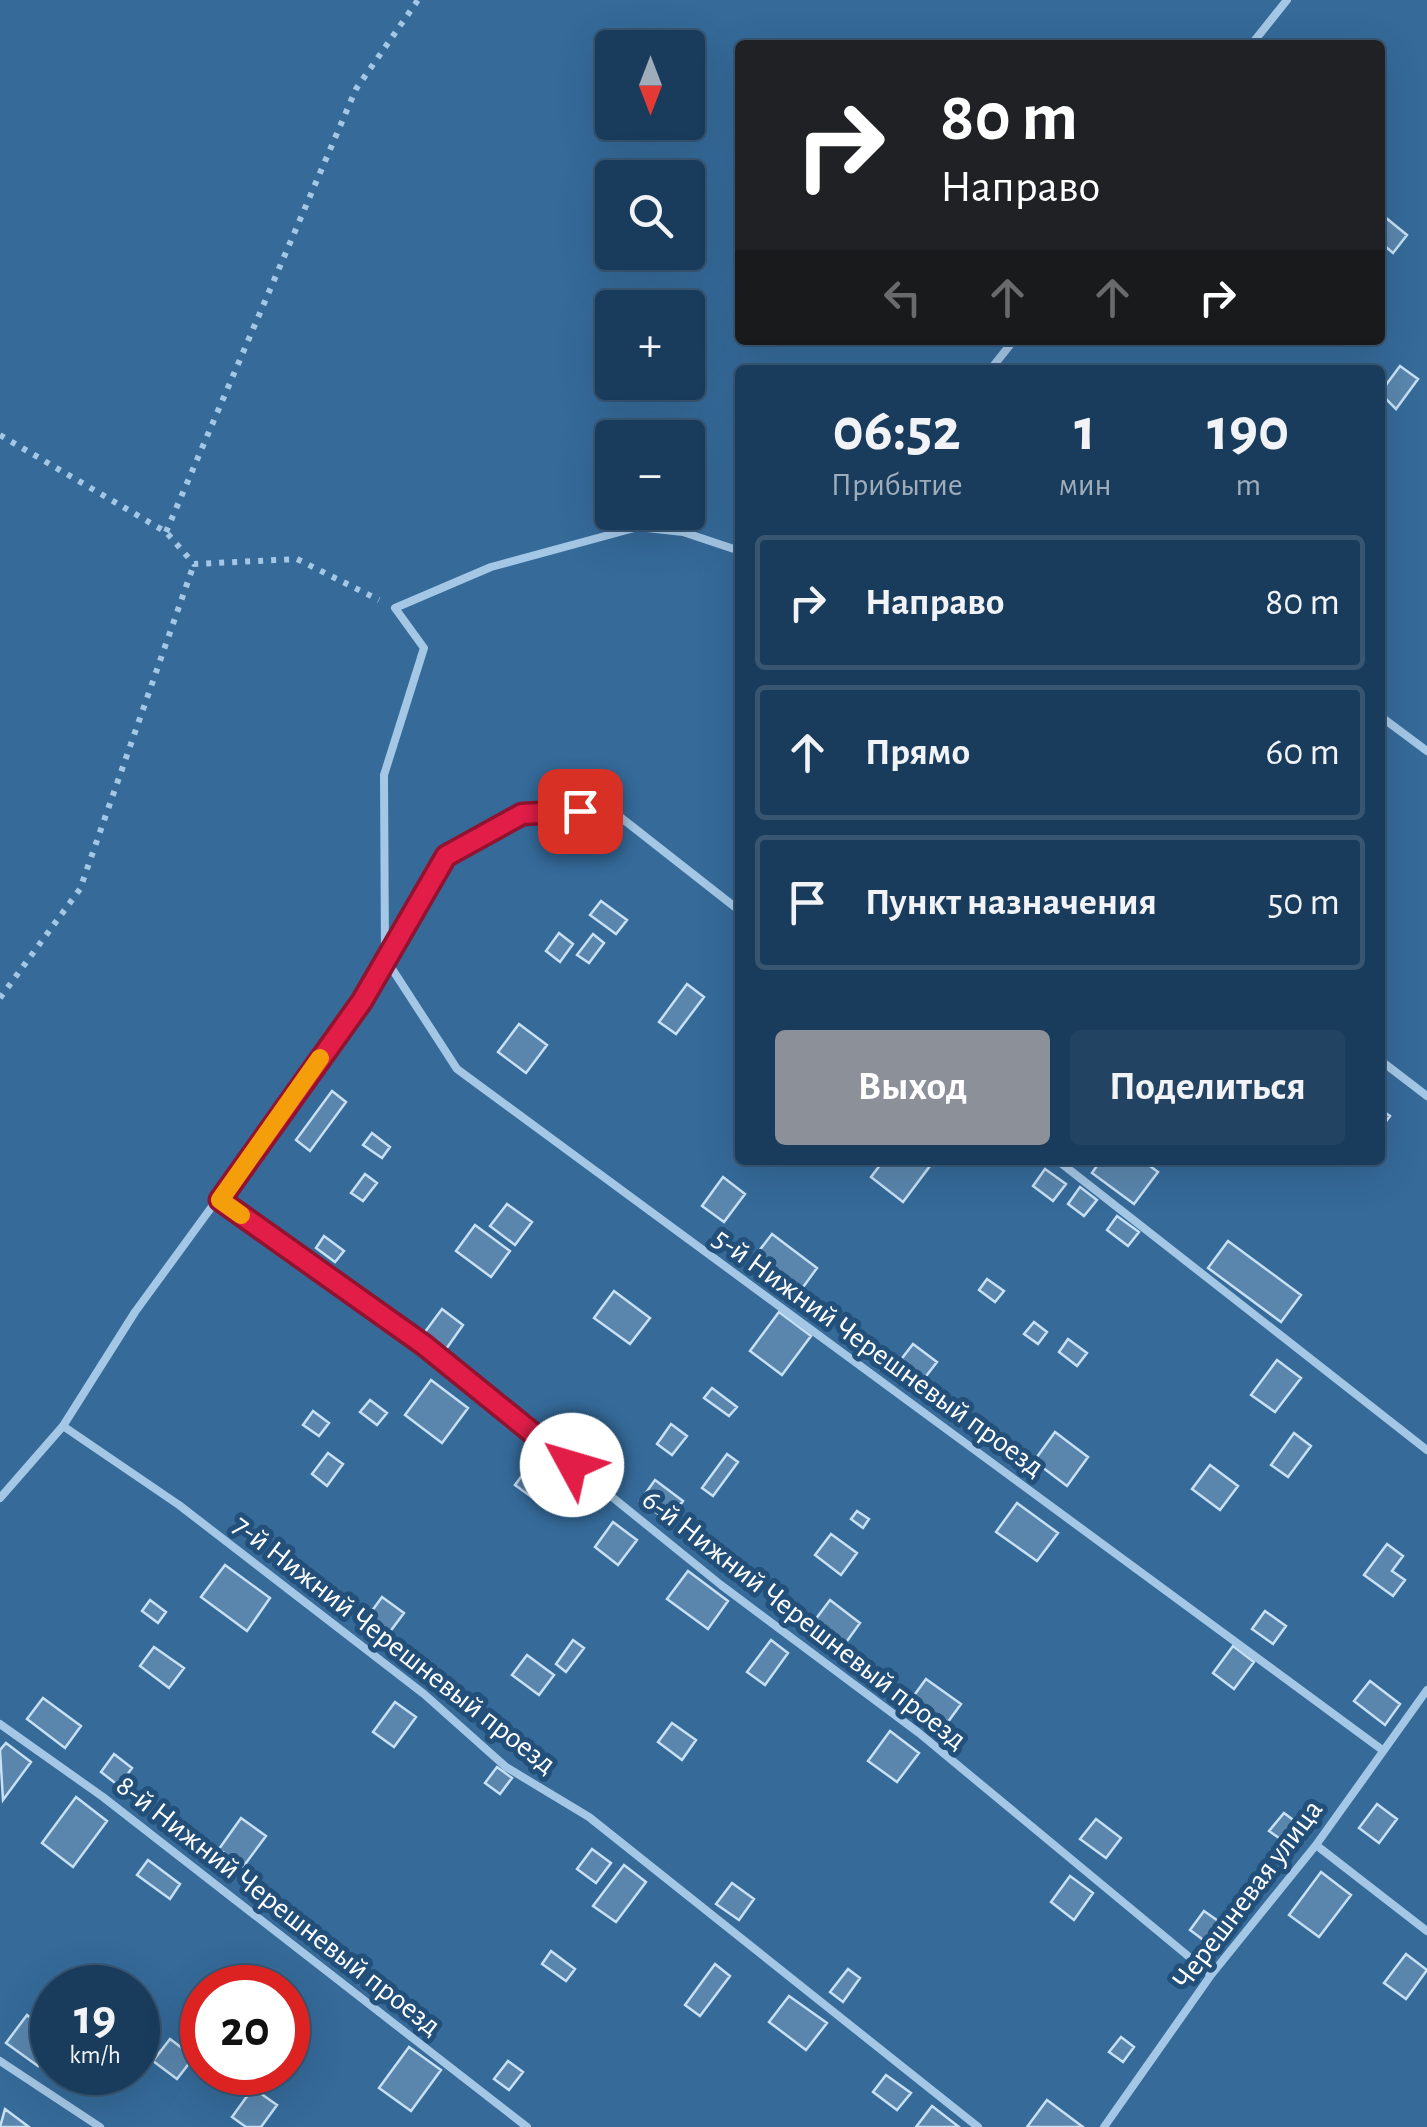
<!DOCTYPE html>
<html lang="ru">
<head>
<meta charset="utf-8">
<style>
  :root { --surface:#1a3c5c; --page:#234362; --text:#f1f3f6; --muted:#9fadbb; --line:#385672; --accent:#8c9099 }
  body { margin:0; font-family:"Alegreya Sans",sans-serif; background:var(--page); color:var(--text); height:100vh; display:flex; flex-direction:column; font-size:38px; white-space:nowrap }
  * { box-sizing:border-box; margin:0 }
  p { font-size:32px; color:var(--muted) }
  .icon { flex:none; width:55px; height:55px; fill:none; stroke:currentColor; stroke-width:2; stroke-linecap:round; stroke-linejoin:round }
  .map { position:relative; flex:1; overflow:hidden }
  .panel { position:absolute; left:735px; top:365px; width:650px; height:800px; display:flex; flex-direction:column; background:var(--surface); border-radius:10px; box-shadow:0 10px 40px #0002,0 0 0 2px var(--line) }
  .panel>* { flex:none }
  .top-card { position:absolute; left:735px; top:40px; width:650px; height:305px; border-radius:10px; box-shadow:0 10px 40px #0002,0 0 0 2px var(--line); background:#202124; color:#fff; overflow:hidden }
  .needle { width:65px; rotate:180deg }
  .fabs { position:absolute; left:595px; top:30px; display:grid; gap:20px }
  .fabs a { display:grid; place-items:center; width:110px; height:110px; border-radius:10px; background:var(--surface); box-shadow:0 10px 40px #0002,0 0 0 2px var(--line); font-size:50px }
  .speed { position:absolute; left:30px; top:1965px; display:flex; gap:20px; font-size:50px; font-weight:700; text-align:center }
  .speed>* { display:grid; place-content:center; width:130px; height:130px; border-radius:50%; background:var(--surface); box-shadow:0 10px 40px #0002,0 0 0 2px var(--line); line-height:1 }
  .speed small { font-size:25px; font-weight:400 }
  .speed .limit { border:15px solid #d22; background:#fff; color:#111 }
  .pin { position:absolute; display:grid; place-items:center; width:85px; height:85px; color:#fff; margin:-42px; border-radius:20px; box-shadow:0 5px 15px #0006 }
  .me { position:absolute; width:110px; margin:-55px; rotate:309deg; stroke-linejoin:round; filter:drop-shadow(0 0 8px #0008) }
  .turn { display:flex; align-items:center; gap:35px; height:210px; padding:0 40px; font-size:45px }
  .turn .icon { width:130px; height:130px; stroke-width:2.5 }
  .turn b { display:block; font-size:70px; line-height:85px }
  .lanes { display:flex; align-items:center; height:95px; padding:0 40px; background:#0003; justify-content:center; gap:50px; direction:ltr }
  .lanes .off { opacity:.35 }
  .eta { display:flex; justify-content:space-evenly; align-items:center; height:170px; text-align:center }
  .eta b { font-size:60px; font-weight:700; line-height:70px }
  .action { display:flex; gap:20px; margin-top:auto; padding:20px 40px }
  .action a { flex:1; height:115px; border-radius:10px; background:var(--accent); color:#fff; font-size:40px; font-weight:700; line-height:115px; text-align:center }
  .action a+a { background:var(--page); color:var(--text) }
  ul { padding:0; list-style:none }
  li { display:flex; align-items:center; gap:30px; height:135px; margin:0 20px 15px; padding:0 20px; border:5px solid var(--line); border-radius:10px }
  li div { flex:1 }
  li b { display:block; font-size:38px }
  li em { font-style:normal }
  .map>svg:first-child { display:block }
</style>
</head>
<body>
<div class="map">
<svg width="1427" height="2127" viewBox="0 0 1427 2127">
  <rect width="100%" height="100%" fill="#22507b"/>
  <!-- green -->
  <path fill="#356a99" fill-rule="evenodd" d="M0 0H1427V2127H0ZM740 45H1380V340H740ZM612 48H688V122H612ZM612 178H688V252H612ZM612 308H688V382H612ZM740 370H1380V1160H740ZM612 438H688V512H612ZM52 1988H138V2072H52ZM202 1988H288V2072H202Z"/>
  <!-- building -->
  <path fill="#5a86ad" stroke="#c7e0f4" stroke-width="2.5" d="M1380 213 1407 235 1393 253 1380 242Z
    M1400 366 1418 379 1396 409 1380 393Z
    M601 901 627 920 616 934 590 915Z
    M559 933 573 944 560 962 546 951Z
    M593 934 604 943 589 963 577 955Z
    M687 984 704 997 676 1034 659 1022Z
    M519 1024 547 1045 526 1073 498 1052Z
    M332 1091 346 1102 310 1151 296 1140Z
    M1380 1109 1390 1116 1380 1129Z
    M372 1133 390 1147 382 1158 363 1145Z
    M884 1160H921L930 1166 903 1202 871 1177Z
    M1101 1160H1142L1158 1172 1134 1204 1092 1173Z
    M1045 1169 1066 1184 1053 1201 1033 1186Z
    M365 1174 377 1183 363 1201 351 1193Z
    M723 1177 745 1194 724 1222 702 1206Z
    M1080 1187 1097 1200 1084 1216 1068 1204Z
    M507 1204 532 1222 515 1245 490 1226Z
    M1117 1216 1139 1232 1128 1246 1107 1230Z
    M475 1225 510 1251 491 1277 456 1251Z
    M772 1234 817 1268 801 1290 755 1256Z
    M324 1236 344 1251 335 1262 316 1248Z
    M1228 1241 1301 1295 1281 1322 1208 1268Z
    M987 1279 1004 1291 995 1302 979 1290Z
    M614 1291 650 1318 630 1344 594 1318Z
    M442 1309 463 1325 444 1352 422 1336Z
    M779 1312 811 1336 782 1375 750 1351Z
    M1034 1322 1047 1332 1038 1344 1024 1334Z
    M1068 1339 1087 1353 1077 1366 1059 1352Z
    M913 1344 937 1362 920 1384 896 1366Z
    M1277 1360 1301 1378 1275 1412 1251 1395Z
    M431 1380 468 1408 442 1443 405 1415Z
    M712 1388 737 1407 729 1416 704 1398Z
    M370 1400 387 1413 377 1425 360 1412Z
    M313 1411 329 1423 319 1436 303 1425Z
    M671 1424 687 1436 672 1455 657 1444Z
    M1055 1432 1088 1457 1067 1486 1034 1461Z
    M1294 1433 1311 1446 1288 1477 1271 1465Z
    M328 1453 343 1464 327 1486 312 1474Z
    M727 1454 738 1462 713 1496 702 1488Z
    M535 1458 561 1476 541 1504 515 1485Z
    M1210 1465 1238 1486 1220 1510 1192 1489Z
    M655 1480 683 1501 668 1521 640 1501Z
    M1017 1503 1058 1533 1037 1561 996 1532Z
    M857 1511 869 1519 863 1528 851 1519Z
    M613 1522 637 1540 618 1565 595 1547Z
    M831 1534 857 1553 841 1575 815 1555Z
    M1387 1544 1403 1556 1392 1571 1405 1580 1393 1596 1364 1575Z
    M225 1565 270 1598 247 1631 201 1597Z
    M688 1571 728 1601 708 1629 667 1599Z
    M382 1597 404 1613 386 1637 364 1622Z
    M150 1600 166 1612 158 1623 142 1611Z
    M830 1600 860 1623 837 1655 806 1632Z
    M1265 1611 1286 1626 1273 1644 1252 1629Z
    M573 1640 584 1648 566 1672 556 1664Z
    M771 1640 788 1653 765 1685 747 1672Z
    M1233 1646 1254 1662 1234 1689 1213 1673Z
    M154 1647 184 1668 169 1688 140 1666Z
    M527 1655 554 1675 539 1695 512 1675Z
    M926 1679 961 1704 945 1726 910 1701Z
    M1370 1681 1400 1704 1385 1725 1354 1701Z
    M43 1698 81 1726 65 1748 27 1719Z
    M395 1702 416 1717 394 1747 373 1732Z
    M672 1723 696 1740 682 1760 658 1742Z
    M890 1731 919 1753 897 1782 868 1761Z
    M6 1743 31 1762 3 1800 0 1750Z
    M114 1754 132 1768 119 1786 101 1772Z
    M497 1767 512 1778 500 1794 485 1783Z
    M76 1797 107 1821 73 1867 42 1843Z
    M1377 1804 1397 1819 1379 1843 1359 1828Z
    M1284 1813 1296 1822 1282 1840 1269 1831Z
    M241 1818 266 1836 243 1867 219 1849Z
    M1096 1819 1121 1838 1106 1858 1080 1839Z
    M592 1849 611 1863 596 1883 577 1869Z
    M148 1860 180 1884 170 1899 137 1875Z
    M624 1865 646 1882 616 1922 593 1906Z
    M1321 1872 1351 1895 1319 1937 1289 1915Z
    M1070 1876 1093 1893 1074 1920 1051 1902Z
    M732 1883 754 1899 739 1920 716 1904Z
    M1204 1911 1224 1925 1210 1945 1190 1930Z
    M551 1951 575 1969 566 1981 542 1964Z
    M1406 1954 1427 1970 1406 1999 1384 1983Z
    M715 1964 730 1976 700 2016 685 2005Z
    M848 1969 860 1978 843 2002 830 1992Z
    M789 1996 827 2023 806 2050 769 2022Z
    M27 2015 52 2034V2047L38 2066 6 2043Z
    M1121 2037 1134 2047 1123 2062 1109 2052Z
    M170 2039 194 2057 177 2079 153 2061Z
    M409 2047 441 2070 411 2111 379 2088Z
    M508 2061 523 2072 509 2090 494 2079Z
    M886 2075 911 2093 897 2110 873 2092Z
    M253 2088 277 2105 261 2127H246L232 2117Z
    M1047 2100 1083 2127H1027Z
    M932 2106 959 2127H916Z
    M5 2109 29 2127H0Z"/>
  <g fill="none" stroke-linecap="round" stroke-linejoin="round">
    <!-- path -->
    <path stroke="#a4c7e5" stroke-width="6" stroke-dasharray="5 8" stroke-linecap="butt" d="M0 435 166 532 194 564 297 559 379 600
      M166 532 356 89 418 0
      M0 998 80 889 194 564"/>
    <!-- lane -->
    <path stroke="#a4c7e5" stroke-width="8" d="M1251 45 1287 0
      M990 370 1014 340
      M1380 716 1427 751
      M740 911 610 809 522 815 446 856 385 958 457 1069 1381 1749
      M1380 1060 1427 1096
      M1057 1160 1427 1450
      M220 1200 424 1345 721 1585 919 1733 1211 1975
      M63 1426 179 1505 424 1694 506 1767 589 1817 978 2127
      M0 1498 63 1426 135 1312 362 1001 385 958 384 775 424 648 395 608 491 567 638 527 683 532 740 551
      M0 1724 103 1797 527 2127
      M1316 1845 1427 1931
      M0 2061 100 2127
      M1104 2127 1211 1975 1316 1845 1427 1690"/>
  </g>
  <g fill="none" stroke-linecap="round" stroke-linejoin="round">
    <defs>
      <path id="route" d="M572 1465 424 1345 220 1200 362 1001 446 856 522 814 580 811"/>
    </defs>
    <!-- route casing -->
    <use href="#route" stroke="#92132f" stroke-width="25"/>
    <!-- route -->
    <use href="#route" stroke="#e11d48" stroke-width="18"/>
    <!-- slow -->
    <path stroke="#f59e0b" stroke-width="18" d="M241 1215 220 1200 320 1058"/>
  </g>
  <g text-anchor="middle" stroke-width="10" stroke-linejoin="round" paint-order="stroke">
    <!-- street labels -->
    <g font-size="30" fill="#fff" stroke="#22507b">
      <text transform="translate(879 1352) rotate(36)" y="10">5-й Нижний Черешневый проезд</text>
      <text transform="translate(805 1619) rotate(38)" y="10">6-й Нижний Черешневый проезд</text>
      <text transform="translate(395 1644) rotate(38)" y="10">7-й Нижний Черешневый проезд</text>
      <text transform="translate(1247 1894) rotate(-53)" y="10">Черешневая улица</text>
      <text transform="translate(279 1905) rotate(38)" y="10">8-й Нижний Черешневый проезд</text>
    </g>
  </g>
</svg>
<div class="fabs">
<a><svg class="needle" viewBox="-14 -14 28 28"><path d="M0-13l5 13h-10z" fill="#e53935"/><path d="M0 13l5-13h-10z" fill="#9fadbb"/></svg></a>
<a><svg class="icon" aria-label="search" viewBox="0 0 24 24"><circle cx="10" cy="10" r="6"/><path d="M15 15l6 6"/></svg></a>
<a>+</a>
<a>−</a>
</div>
<div class="speed"><div>19<small>km/h</small></div><div class="limit">20</div></div>
<div class="pin" style="left:580px;top:811px;background:#d93025"><svg class="icon" aria-label="arrive" viewBox="0 0 24 24"><path d="M6 21V4h12l-3 4 3 4H6"/></svg></div>
<svg class="me" style="left:572px;top:1465px" viewBox="-20 -20 40 40"><circle r="19" fill="#fff"/><path d="M0-13L10 11 0 6-10 11z" fill="#e11d48"/></svg>
<div class="top-card">
<div class="turn"><svg class="icon" aria-label="right" viewBox="0 0 24 24"><path d="M7 20v-9h11M14 6l5 5-5 5"/></svg><div><b>80 m</b>Направо</div></div>
<div class="lanes"><svg class="icon off" aria-label="left" viewBox="0 0 24 24"><path d="M17 20v-9H6M10 6l-5 5 5 5"/></svg><svg class="icon off" aria-label="ahead" viewBox="0 0 24 24"><path d="M12 20V5M6 11l6-6 6 6"/></svg><svg class="icon off" aria-label="ahead" viewBox="0 0 24 24"><path d="M12 20V5M6 11l6-6 6 6"/></svg><svg class="icon" aria-label="right" viewBox="0 0 24 24"><path d="M7 20v-9h11M14 6l5 5-5 5"/></svg></div>
</div>
<section class="panel">
<div class="eta">
<div><b>06:52</b><p>Прибытие</p></div>
<div><b>1</b><p>мин</p></div>
<div><b>190</b><p>m</p></div>
</div>
<ul>
<li><svg class="icon" aria-label="right" viewBox="0 0 24 24"><path d="M7 20v-9h11M14 6l5 5-5 5"/></svg><div><b>Направо</b></div><em>80 m</em></li>
<li><svg class="icon" aria-label="ahead" viewBox="0 0 24 24"><path d="M12 20V5M6 11l6-6 6 6"/></svg><div><b>Прямо</b></div><em>60 m</em></li>
<li><svg class="icon" aria-label="arrive" viewBox="0 0 24 24"><path d="M6 21V4h12l-3 4 3 4H6"/></svg><div><b>Пункт назначения</b></div><em>50 m</em></li>
</ul>
<div class="action"><a>Выход</a><a>Поделиться</a></div>
</section>
</div>
</body>
</html>
